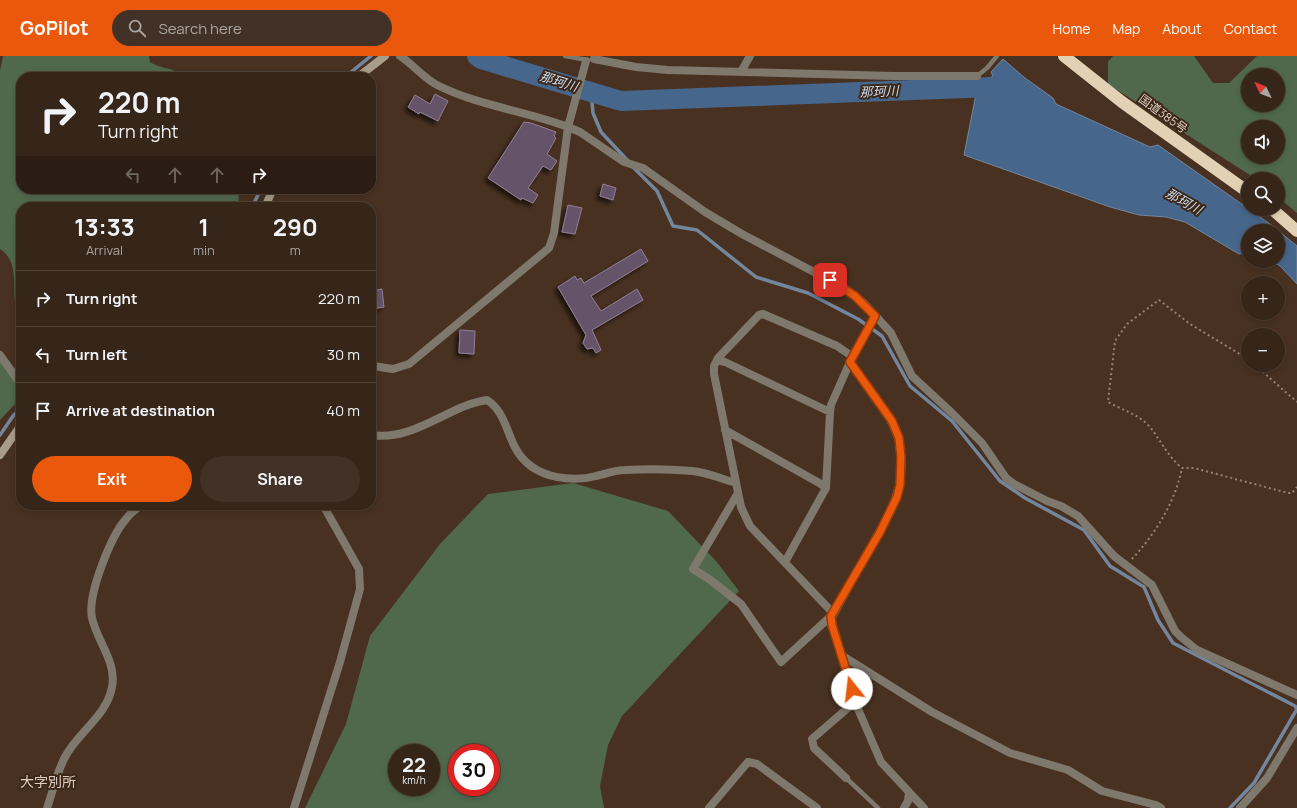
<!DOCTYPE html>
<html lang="en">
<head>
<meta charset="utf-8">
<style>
  :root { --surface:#362519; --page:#413126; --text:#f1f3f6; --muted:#aaa5a2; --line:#504238; --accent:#ea580c }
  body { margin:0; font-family:Manrope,"Noto Sans JP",sans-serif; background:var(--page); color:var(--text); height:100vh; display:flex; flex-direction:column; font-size:15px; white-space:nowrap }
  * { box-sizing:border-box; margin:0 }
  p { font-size:13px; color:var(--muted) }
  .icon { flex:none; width:22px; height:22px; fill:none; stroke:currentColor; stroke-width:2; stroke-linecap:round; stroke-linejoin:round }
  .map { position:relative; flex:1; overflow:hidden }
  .drawer { position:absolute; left:16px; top:146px; width:360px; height:308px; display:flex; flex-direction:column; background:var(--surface); border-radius:16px; box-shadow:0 2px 6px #0003,0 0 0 1px var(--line) }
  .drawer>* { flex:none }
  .guide { position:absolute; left:16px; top:16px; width:360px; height:122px; border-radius:16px; box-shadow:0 2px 6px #0003,0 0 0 1px var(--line); background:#362519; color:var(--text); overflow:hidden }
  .needle { width:26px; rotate:313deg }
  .buttons { position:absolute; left:1241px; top:12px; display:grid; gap:8px }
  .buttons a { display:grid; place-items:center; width:44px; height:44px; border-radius:50%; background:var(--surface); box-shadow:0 2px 6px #0003,0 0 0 1px var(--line); font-size:20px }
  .speed { position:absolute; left:388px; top:688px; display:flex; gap:8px; font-size:20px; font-weight:700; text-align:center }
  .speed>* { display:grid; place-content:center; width:52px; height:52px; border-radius:50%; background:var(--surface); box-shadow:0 2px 6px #0003,0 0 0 1px var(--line); line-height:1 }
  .speed small { font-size:10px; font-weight:400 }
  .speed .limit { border:6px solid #d22; background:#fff; color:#111 }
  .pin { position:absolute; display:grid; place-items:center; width:34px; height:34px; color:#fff; margin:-17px; border-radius:8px; box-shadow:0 2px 6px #0006 }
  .me { position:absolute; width:44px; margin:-22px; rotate:344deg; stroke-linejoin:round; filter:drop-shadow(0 0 3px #0008) }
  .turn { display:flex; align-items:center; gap:14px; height:84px; padding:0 16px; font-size:18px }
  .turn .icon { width:52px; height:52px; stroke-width:2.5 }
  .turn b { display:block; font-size:28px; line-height:34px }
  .lanes { display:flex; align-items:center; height:38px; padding:0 16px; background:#0003; justify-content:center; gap:20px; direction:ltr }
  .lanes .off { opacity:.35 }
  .eta { display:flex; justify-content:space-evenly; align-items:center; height:68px; text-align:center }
  .eta b { font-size:24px; font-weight:700; line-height:28px }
  .action { display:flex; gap:8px; margin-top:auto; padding:8px 16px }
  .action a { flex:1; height:46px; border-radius:24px; background:var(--accent); color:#fff; font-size:16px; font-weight:700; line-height:46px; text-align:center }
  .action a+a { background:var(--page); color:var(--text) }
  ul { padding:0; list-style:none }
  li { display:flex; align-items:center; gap:12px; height:56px; padding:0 16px; border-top:1px solid var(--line) }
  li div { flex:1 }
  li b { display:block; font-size:15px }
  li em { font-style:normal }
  header { display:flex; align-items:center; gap:24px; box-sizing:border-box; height:56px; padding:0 20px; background:var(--accent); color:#fff }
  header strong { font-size:19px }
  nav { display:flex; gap:22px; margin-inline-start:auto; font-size:14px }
  .search { width:280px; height:36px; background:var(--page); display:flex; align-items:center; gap:10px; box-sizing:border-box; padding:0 14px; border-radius:22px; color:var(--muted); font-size:15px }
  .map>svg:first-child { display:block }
</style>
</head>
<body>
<header>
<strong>GoPilot</strong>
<div class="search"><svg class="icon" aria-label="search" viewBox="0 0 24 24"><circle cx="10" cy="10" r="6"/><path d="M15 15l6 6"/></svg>Search here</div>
<nav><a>Home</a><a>Map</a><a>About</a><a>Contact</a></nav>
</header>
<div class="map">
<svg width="1297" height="752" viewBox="0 0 1297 752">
  <defs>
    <filter id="shadow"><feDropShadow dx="-3.5" dy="3.5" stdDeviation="2" flood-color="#0009"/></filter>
  </defs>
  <rect width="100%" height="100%" fill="#483121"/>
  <!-- green -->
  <path fill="#50694d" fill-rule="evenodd" d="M3 0H149L150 6C163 14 173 11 187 21H21V133H239L238 151H21V270C19 262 16 254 15 245 13 226 18 205 0 193V15Z
    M1113 0H1194L1213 27H1229L1257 0H1297V157L1278 141V123H1256L1108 28V6ZM1248 19H1278V49H1248ZM1248 71H1278V101H1248Z
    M0 298 9 305 21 321 15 348 0 364Z
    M573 427 668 455 716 505 739 535 622 660 608 689 600 730 604 752H305L346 668 370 580 440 488 488 438ZM397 697H431V731H397ZM457 697H491V731H457Z"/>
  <!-- water -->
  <path fill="#46668c" stroke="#74869d" d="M1003 3 1025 22 1053 42 1056 48 1150 91 1158 89 1270 168 1297 190V228L1280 210 1272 205H1278V175H1248V196L1239 198 1185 166 1166 161 1139 159 1110 151 964 99 978 28H981L993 20 991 16Z"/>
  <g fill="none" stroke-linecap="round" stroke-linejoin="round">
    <!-- stream -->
    <path stroke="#74869d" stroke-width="3.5" d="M345 21 371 0
      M591 36 593 57 601 76 629 106
      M633 111 657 135 673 170 697 174 756 221 808 237 858 263 882 280 910 330 952 365 1000 425 1025 442 1084 474 1110 510 1144 531 1158 564 1173 587 1295 650 1297 653 1254 727 1230 752
      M252 151 261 133
      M0 379 13 360 21 352"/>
    <!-- river -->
    <path stroke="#46668c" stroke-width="20" d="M477 0 481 3 621 45 993 31 1003 37"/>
  </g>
  <!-- building -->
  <path fill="#65536a" stroke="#927f97" filter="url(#shadow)" d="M435 38 448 45 438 65 420 56 419 58 408 51 415 39 430 48Z
    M524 66 531 67 556 76 554 80 556 82 547 98 557 105 551 114 543 110 528 132 538 139 533 147 522 142 521 144 488 122Z
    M603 128 616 132 613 144 600 140Z
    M568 149 582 152 575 178 562 176Z
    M641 193 648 205 591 240 601 255 637 233 643 244 592 274 601 294 596 297 593 292 587 293 583 287 586 279 558 231 575 220 577 224 581 222 584 227Z
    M382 233 384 251 371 253V235Z
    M460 274 475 275 474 298 459 297Z"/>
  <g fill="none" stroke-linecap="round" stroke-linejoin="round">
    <!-- path -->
    <path stroke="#968376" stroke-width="2" stroke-dasharray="2 3" stroke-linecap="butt" d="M1248 303 1190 268 1159 244 1127 268 1115 285 1108 346C1122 354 1138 358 1149 370 1161 384 1167 400 1182 412H1194L1288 437H1292L1297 431
      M1255 309 1297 346
      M1132 503C1156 477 1175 446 1182 412"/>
    <!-- lane -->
    <path stroke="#7f786d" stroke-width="4.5" d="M565 0 588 4
      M977 20 987 12 997 0
      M846 722 878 752"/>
    <!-- street -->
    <path stroke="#7f786d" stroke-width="8" d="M594 3 636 11 668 14 893 20H977
      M586 5 568 71 580 76 624 106 643 112 705 156 742 178 848 234 864 247 891 277 912 320 952 357 982 387 1006 422 1014 428 1047 445 1061 450 1078 460 1114 500 1152 529 1175 575 1181 581 1197 594 1297 639
      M742 14 750 0
      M875 260 850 306C888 358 921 390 889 458L831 563 858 653 881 706 909 736 908 745 904 752
      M0 299 21 329
      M717 304 725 306 830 356
      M373 310 393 313 409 308 549 192 554 177 568 71C526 55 480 50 439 30 424 23 414 9 400 0
      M725 374 821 428 826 432
      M371 379C414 386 449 349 487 344 513 361 504 396 537 414 553 423 578 425 596 420 606 418 615 414 625 414 647 413 670 413 692 415 706 416 722 423 736 427
      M738 437 693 513 709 523 741 548 781 606 831 560
      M785 506 826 432 830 356 831 349 850 306
      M833 557 750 470 741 451 714 318V310L718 302 759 259 763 258 837 290 853 301
      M841 599 932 656 1010 697 1068 714 1102 735 1156 749 1161 752
      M846 722 814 692 812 683 856 645
      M907 734 924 752
      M47 752C53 735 57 716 65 701 78 676 107 660 112 631 117 606 97 585 92 562 87 539 111 480 126 463 130 457 136 453 142 449
      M294 752 340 606 360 533 359 513 323 449
      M709 752 748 706 757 708 817 752
      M1240 752 1267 722 1297 672"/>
    <!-- secondary -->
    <path stroke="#a89c8a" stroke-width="8" d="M358 21 385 0
      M265 151 273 133
      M0 399 21 369"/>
    <!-- highway -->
    <path stroke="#e3d1b5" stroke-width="12" d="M1064 0 1122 46 1248 136
      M1272 153 1297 175"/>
  </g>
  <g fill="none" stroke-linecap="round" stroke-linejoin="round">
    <defs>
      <path id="route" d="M830 224 855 240 875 260 850 306 892 365 899 382 901 401 900 429 897 441 880 476 831 560 832 569 852 633"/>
    </defs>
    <!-- route casing -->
    <use href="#route" stroke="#983908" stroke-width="10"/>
    <!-- route -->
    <use href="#route" stroke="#ea580c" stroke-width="7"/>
  </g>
  <g text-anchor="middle" stroke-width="4" stroke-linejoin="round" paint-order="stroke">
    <!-- street labels -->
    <g font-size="12" fill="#dfd0c6" stroke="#3d2717">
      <text transform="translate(1163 58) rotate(36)" y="4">国道385号</text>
    </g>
    <!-- water labels -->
    <g font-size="13" font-style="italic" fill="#cbdff8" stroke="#3d2717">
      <text transform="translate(559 25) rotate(17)" y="5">那珂川</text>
      <text transform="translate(879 35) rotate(-2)" y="5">那珂川</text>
      <text transform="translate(1184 145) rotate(29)" y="5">那珂川</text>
    </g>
    <!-- quarter labels -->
    <g font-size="14" fill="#dfd0c6" stroke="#3d2717">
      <text x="48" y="731">大字別所</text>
    </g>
  </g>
</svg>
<div class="buttons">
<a><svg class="needle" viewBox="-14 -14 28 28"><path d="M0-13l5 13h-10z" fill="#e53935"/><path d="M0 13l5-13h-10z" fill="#aaa5a2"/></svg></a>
<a><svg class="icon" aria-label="sound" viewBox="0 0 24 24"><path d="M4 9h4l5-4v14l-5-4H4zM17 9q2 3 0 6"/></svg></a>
<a><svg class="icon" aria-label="search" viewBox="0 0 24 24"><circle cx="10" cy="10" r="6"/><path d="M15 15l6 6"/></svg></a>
<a><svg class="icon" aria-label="layers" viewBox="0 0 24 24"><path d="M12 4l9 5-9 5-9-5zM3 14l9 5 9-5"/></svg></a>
<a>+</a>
<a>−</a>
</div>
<div class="speed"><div>22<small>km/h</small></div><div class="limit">30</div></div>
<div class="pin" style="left:830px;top:224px;background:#d93025"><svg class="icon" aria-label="arrive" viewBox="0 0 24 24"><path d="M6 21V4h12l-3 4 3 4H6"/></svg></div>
<svg class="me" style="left:852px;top:633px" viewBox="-20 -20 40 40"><circle r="19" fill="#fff"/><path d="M0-13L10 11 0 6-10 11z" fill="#ea580c"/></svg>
<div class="guide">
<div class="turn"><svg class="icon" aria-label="right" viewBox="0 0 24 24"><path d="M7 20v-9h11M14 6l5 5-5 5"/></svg><div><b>220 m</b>Turn right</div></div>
<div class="lanes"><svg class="icon off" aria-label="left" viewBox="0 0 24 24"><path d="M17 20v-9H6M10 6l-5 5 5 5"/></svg><svg class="icon off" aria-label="ahead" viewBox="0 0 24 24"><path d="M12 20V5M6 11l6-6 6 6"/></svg><svg class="icon off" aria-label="ahead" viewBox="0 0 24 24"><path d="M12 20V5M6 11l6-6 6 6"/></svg><svg class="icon" aria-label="right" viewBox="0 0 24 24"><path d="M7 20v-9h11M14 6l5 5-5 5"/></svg></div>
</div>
<section class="drawer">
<div class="eta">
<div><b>13:33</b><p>Arrival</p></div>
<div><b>1</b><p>min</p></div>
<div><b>290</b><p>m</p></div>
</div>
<ul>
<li><svg class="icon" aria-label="right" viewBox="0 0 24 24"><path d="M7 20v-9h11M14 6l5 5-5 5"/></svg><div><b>Turn right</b></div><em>220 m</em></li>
<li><svg class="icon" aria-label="left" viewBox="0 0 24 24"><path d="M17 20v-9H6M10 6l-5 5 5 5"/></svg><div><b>Turn left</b></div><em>30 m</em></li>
<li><svg class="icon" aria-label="arrive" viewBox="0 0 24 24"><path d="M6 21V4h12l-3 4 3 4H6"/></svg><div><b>Arrive at destination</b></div><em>40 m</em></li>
</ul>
<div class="action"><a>Exit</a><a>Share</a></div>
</section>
</div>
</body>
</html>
